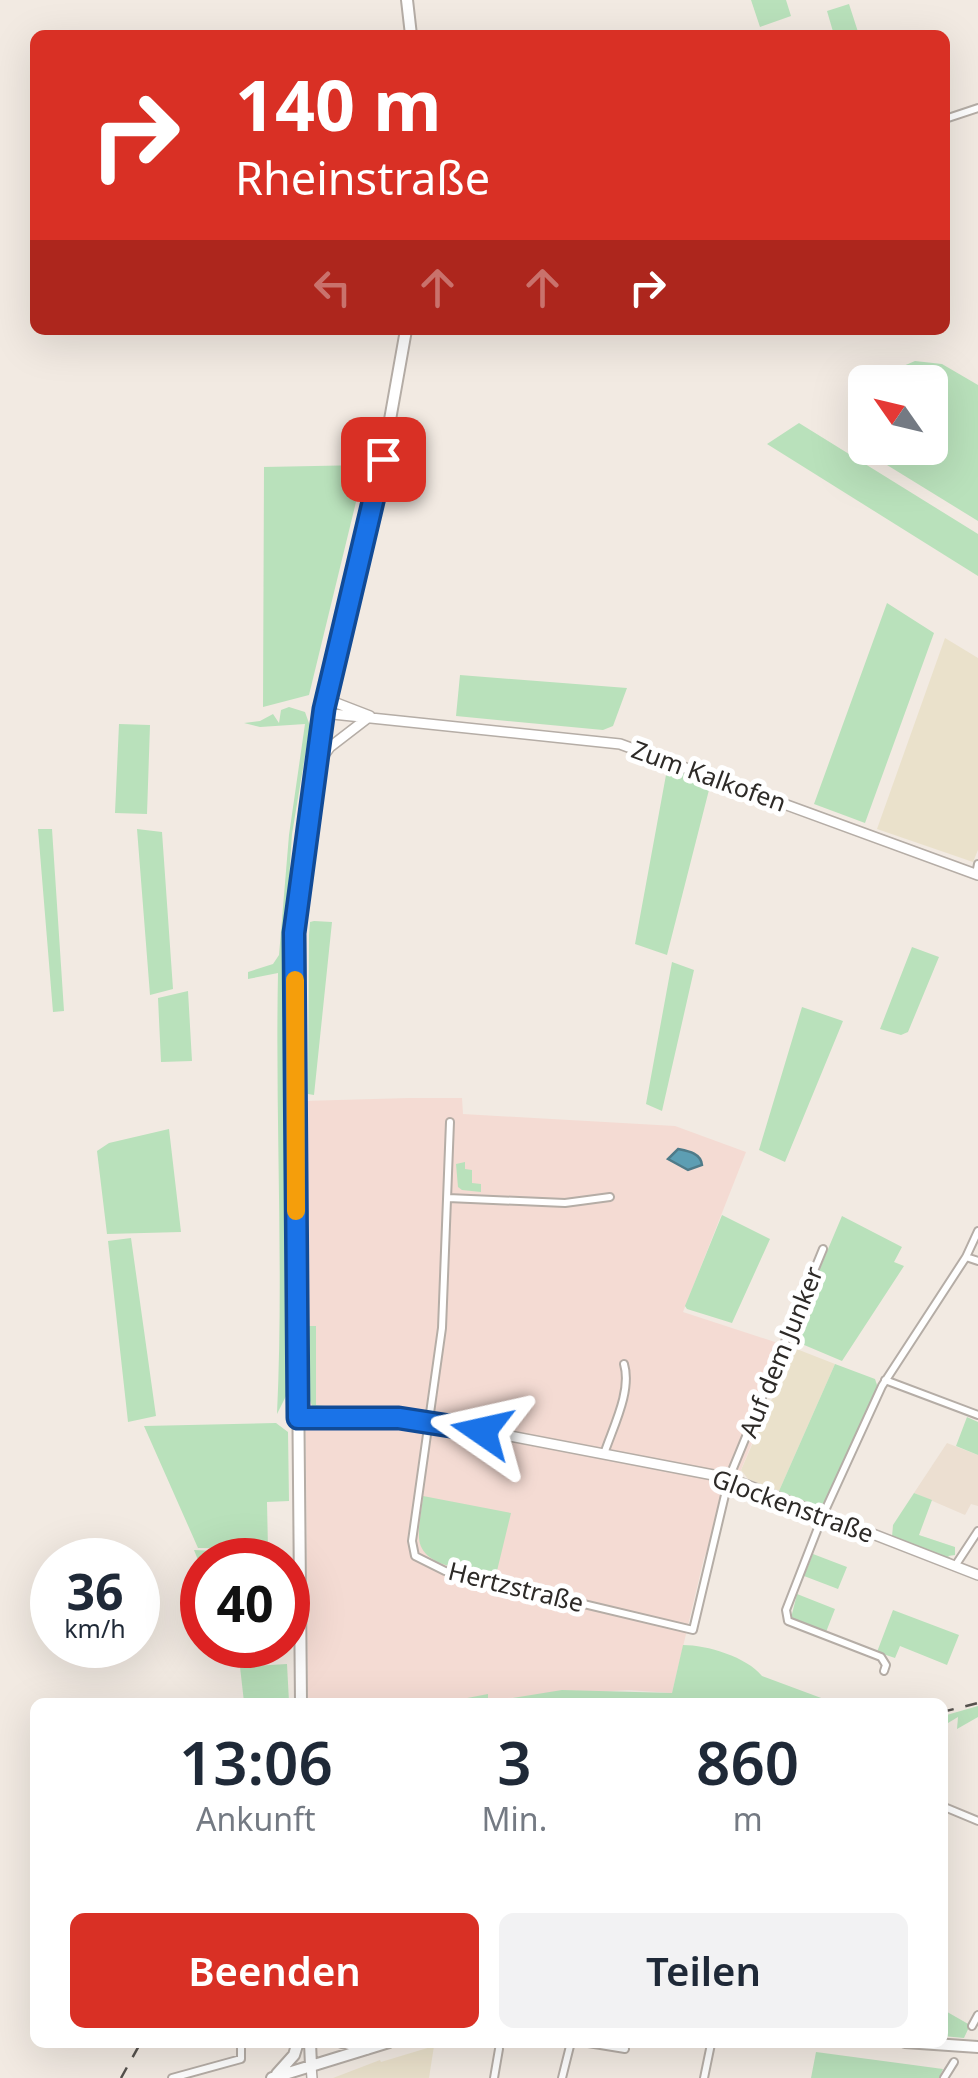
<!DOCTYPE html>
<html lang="de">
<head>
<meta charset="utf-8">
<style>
  :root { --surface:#fff; --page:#f2f2f3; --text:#1f2937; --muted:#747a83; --accent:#d93025 }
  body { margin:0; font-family:"Noto Sans",sans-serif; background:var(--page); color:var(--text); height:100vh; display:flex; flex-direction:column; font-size:38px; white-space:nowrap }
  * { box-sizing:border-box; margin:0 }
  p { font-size:32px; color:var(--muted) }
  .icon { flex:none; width:55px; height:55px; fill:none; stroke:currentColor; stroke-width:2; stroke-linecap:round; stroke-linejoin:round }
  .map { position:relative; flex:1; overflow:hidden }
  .drawer { position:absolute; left:30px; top:1698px; width:918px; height:350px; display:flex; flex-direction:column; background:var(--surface); border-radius:15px; box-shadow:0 10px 40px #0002 }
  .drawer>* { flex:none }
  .guide { position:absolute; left:30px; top:30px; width:920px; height:305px; border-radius:15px; box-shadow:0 10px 40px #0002; background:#d93025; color:#fff; overflow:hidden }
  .needle { width:65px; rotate:304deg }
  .tools { position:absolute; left:848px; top:365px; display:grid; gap:20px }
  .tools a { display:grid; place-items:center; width:100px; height:100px; border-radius:15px; background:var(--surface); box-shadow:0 10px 40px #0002; font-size:50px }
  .speed { position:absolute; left:30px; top:1538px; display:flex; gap:20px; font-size:50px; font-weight:700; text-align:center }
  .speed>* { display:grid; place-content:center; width:130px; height:130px; border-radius:50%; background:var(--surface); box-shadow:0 10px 40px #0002; line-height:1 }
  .speed small { font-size:25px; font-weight:400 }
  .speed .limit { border:15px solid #d22; background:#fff; color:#111 }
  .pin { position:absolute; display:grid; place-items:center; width:85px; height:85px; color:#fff; margin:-42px; border-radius:20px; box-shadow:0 5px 15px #0006 }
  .me { position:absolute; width:110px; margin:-55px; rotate:281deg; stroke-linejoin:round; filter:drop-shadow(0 0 8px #0008) }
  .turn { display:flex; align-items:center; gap:35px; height:210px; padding:0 40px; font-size:45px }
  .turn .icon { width:130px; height:130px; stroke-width:2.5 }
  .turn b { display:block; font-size:70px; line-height:85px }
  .lanes { display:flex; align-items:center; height:95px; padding:0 40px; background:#0003; justify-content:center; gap:50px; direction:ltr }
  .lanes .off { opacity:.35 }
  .eta { display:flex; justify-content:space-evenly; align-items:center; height:170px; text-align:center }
  .eta b { font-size:60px; font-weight:600; line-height:70px }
  .button { display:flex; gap:20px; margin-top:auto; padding:20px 40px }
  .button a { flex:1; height:115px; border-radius:15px; background:var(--accent); color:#fff; font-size:40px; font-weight:600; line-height:115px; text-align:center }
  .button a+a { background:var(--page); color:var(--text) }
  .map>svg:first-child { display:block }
</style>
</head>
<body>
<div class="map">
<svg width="978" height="2078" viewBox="0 0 978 2078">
  <rect width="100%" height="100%" fill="#f2eae2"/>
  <!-- commercial -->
  <path fill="#eae1cb" d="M945 638 978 658V850L973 862 877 829Z
    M794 1348 835 1364 779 1491 748 1479 741 1470Z
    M434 2046 429 2078H333L380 2060 381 2062Z"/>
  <!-- industrial -->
  <path fill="#f4dbd3" d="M409 1098H462L463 1114 675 1126 746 1152 683 1312 778 1343 751 1409 760 1424 704 1558 672 1693 628 1690 508 1698 487 1702 488 1695 463 1699 462 1702H308L303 1101Z"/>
  <!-- built -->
  <path fill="#ecdfd1" d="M947 1443 978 1455V1506L971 1504 965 1515 914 1493Z"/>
  <!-- green -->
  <path fill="#b9e1bb" d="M751 0H786L791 16 760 27Z
    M849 4 859 35H834L827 11Z
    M915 361 942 364 978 385V521L861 449 865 443V448H930V382H881L901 367Z
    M799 423 978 534V576L767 444Z
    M365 465 309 695 263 707 264 467Z
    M887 603 934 633 865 823 814 804Z
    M460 675 627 688 613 726 603 730 456 716Z
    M289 707 305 712 310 726 292 834 283 973 287 1394 277 1414C284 1267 275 1120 278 973L248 979V972L273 964 279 955 289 835 305 724 260 727 244 723 260 721 273 714 279 723 281 710Z
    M119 724 150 725 147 814 115 813Z
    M668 764 711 782 667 955 635 944Z
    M38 829H52L64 1011 53 1012Z
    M137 829 162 832 173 989 150 995Z
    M314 921 332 922 314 1095 308 1094 309 935 310 922Z
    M912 947 939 957 908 1032 901 1035 880 1029Z
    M672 962 694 970 662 1111 646 1104Z
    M188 991 192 1061 161 1062 158 998Z
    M802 1007 843 1021 785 1162 759 1150Z
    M169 1129 181 1232 107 1234 97 1151 109 1143Z
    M465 1162V1169L472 1170V1183L481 1184V1192L462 1190 458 1187 456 1164Z
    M722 1215 770 1239 732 1323 687 1309 685 1306Z
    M842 1216 902 1247 894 1262 904 1266 842 1361 790 1339Z
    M131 1238 156 1416 128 1422 108 1241Z
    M309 1326H316V1405L325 1406V1411L313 1408 308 1396Z
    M835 1364 875 1379 878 1388 822 1508 779 1491Z
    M967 1417 978 1422V1455L956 1446Z
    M276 1423 288 1432 289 1501 267 1502 268 1549 198 1548 144 1426Z
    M914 1493 932 1500 919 1535 955 1547V1555L948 1556 952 1559 892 1537 893 1525Z
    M423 1496 511 1513 496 1575C472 1570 421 1569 419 1538 418 1525 422 1509 423 1496Z
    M194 1550 287 1554V1560H202V1570Z
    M813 1554 847 1567 838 1589 804 1576Z
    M797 1594 835 1609 826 1632 791 1618Z
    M893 1610 959 1635 947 1665 900 1646 895 1658 877 1652Z
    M683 1645C707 1645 747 1657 762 1676L832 1702H462V1699L488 1694V1702L562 1690 672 1693Z
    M287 1664 289 1702H244L240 1667Z
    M978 1706V1717L957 1729 958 1717 943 1726V1716Z
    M942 2009 970 2025 964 2038 943 2036Z
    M816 2052 943 2069 939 2078H811Z"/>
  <!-- water -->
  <path fill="#5d9eb3" stroke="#4f7b89" stroke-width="2.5" d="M678 1149C688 1151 701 1153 702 1165L688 1170 668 1159Z"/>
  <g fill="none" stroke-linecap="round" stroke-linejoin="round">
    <defs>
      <path id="minor" d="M945 119 978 108
        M976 874 978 864
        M450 1122 442 1328 412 1541 415 1556 445 1571 693 1630 729 1478 823 1249
        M448 1198 565 1203 610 1197
        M966 1257 978 1261
        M885 1380 978 1415
        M604 1454C613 1427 632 1391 624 1364
        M955 1566 978 1531
        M884 1671 886 1665 881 1657 788 1621 786 1610 823 1515 882 1386 966 1257 978 1231
        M942 1806 978 1821
        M972 2026 978 2015
        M582 2042 625 2049
        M172 2078 241 2059V2042
        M494 2078 499 2049
        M562 2078 571 2042
        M704 2078 711 2044
        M944 2078 954 2062"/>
      <path id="tertiary" d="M326 699 370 716
        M323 713 620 744 978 875
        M318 763 330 747 369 717
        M297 1418 426 1420 729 1478 978 1575
        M311 2066 312 2078"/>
      <path id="secondary" d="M407 0 411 35
        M301 1702 294 933 324 709 383 459 406 330
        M310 2042 311 2066
        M342 2042 367 2049
        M905 2042 978 2047
        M277 2074 294 2055 298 2042
        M272 2078 389 2042"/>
    </defs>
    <!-- minor casing -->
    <use href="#minor" stroke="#b5ada6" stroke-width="10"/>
    <!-- tertiary casing -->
    <use href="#tertiary" stroke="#b5ada6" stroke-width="12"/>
    <!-- secondary casing -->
    <use href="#secondary" stroke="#b5ada6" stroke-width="14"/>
    <!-- minor -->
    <use href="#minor" stroke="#fff" stroke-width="6"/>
    <!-- tertiary -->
    <use href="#tertiary" stroke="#fff" stroke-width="9"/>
    <!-- secondary -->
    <use href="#secondary" stroke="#fff" stroke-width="10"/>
    <!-- rail -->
    <path stroke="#56524e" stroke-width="2.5" stroke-dasharray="12 12" stroke-linecap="butt" d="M942 1712 978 1703
      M121 2078 141 2042"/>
  </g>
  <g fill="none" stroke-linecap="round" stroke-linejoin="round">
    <defs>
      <path id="route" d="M383 459 324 709 294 933 298 1418H399L482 1431"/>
    </defs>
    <!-- route casing -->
    <use href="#route" stroke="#114b97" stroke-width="25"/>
    <!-- route -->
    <use href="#route" stroke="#1a73e8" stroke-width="18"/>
    <!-- slow -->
    <path stroke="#f59e0b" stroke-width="18" d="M295 980 296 1211"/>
  </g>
  <g text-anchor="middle" stroke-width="10" stroke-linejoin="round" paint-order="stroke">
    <!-- street labels -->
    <g font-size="25" fill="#2d2a27" stroke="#fff">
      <text transform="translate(709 776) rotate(20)" y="9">Zum Kalkofen</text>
      <text transform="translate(781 1352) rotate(-68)" y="9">Auf dem Junker</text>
      <text transform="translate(793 1506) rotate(20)" y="9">Glockenstraße</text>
      <text transform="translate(516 1587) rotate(14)" y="9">Hertzstraße</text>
    </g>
  </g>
</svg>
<div class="tools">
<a><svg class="needle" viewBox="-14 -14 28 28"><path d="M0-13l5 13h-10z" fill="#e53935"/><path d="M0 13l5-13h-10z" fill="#747a83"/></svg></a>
</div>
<div class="speed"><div>36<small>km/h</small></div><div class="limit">40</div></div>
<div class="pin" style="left:383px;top:459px;background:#d93025"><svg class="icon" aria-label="arrive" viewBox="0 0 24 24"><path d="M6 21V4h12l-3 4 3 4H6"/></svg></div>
<svg class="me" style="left:482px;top:1431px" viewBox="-20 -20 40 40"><path d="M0-17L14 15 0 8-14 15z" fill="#1a73e8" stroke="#fff" stroke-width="4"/></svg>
<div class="guide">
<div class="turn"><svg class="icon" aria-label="right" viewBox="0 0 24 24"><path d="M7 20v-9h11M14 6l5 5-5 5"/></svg><div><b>140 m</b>Rheinstraße</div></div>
<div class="lanes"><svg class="icon off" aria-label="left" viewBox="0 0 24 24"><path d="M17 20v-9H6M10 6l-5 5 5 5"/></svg><svg class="icon off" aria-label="ahead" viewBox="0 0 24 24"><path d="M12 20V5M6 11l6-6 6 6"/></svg><svg class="icon off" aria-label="ahead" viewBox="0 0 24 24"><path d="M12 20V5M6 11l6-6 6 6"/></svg><svg class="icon" aria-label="right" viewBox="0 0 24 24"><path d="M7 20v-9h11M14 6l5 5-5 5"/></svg></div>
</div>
<section class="drawer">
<div class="eta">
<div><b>13:06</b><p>Ankunft</p></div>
<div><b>3</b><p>Min.</p></div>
<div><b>860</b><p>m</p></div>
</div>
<div class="button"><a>Beenden</a><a>Teilen</a></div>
</section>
</div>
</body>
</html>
